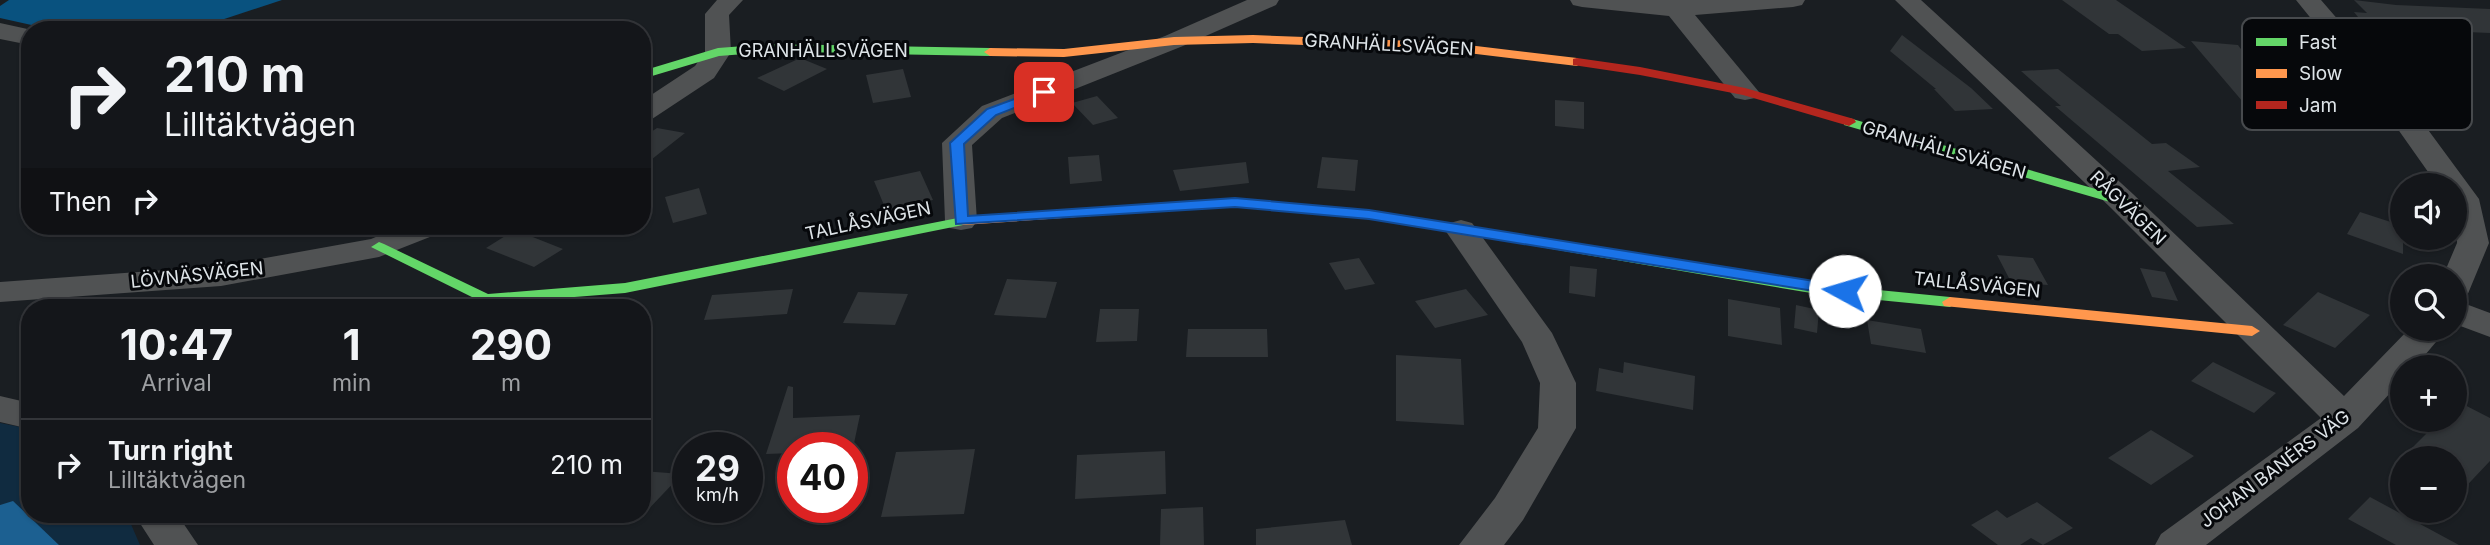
<!DOCTYPE html>
<html lang="en">
<head>
<meta charset="utf-8">
<style>
  :root { --surface:#14161a; --page:#212327; --text:#f1f3f6; --muted:#9d9fa2; --line:#333539 }
  body { margin:0; font-family:Inter,sans-serif; background:var(--page); color:var(--text); height:100vh; display:flex; flex-direction:column; font-size:26px; white-space:nowrap }
  * { box-sizing:border-box; margin:0 }
  p { font-size:23px; color:var(--muted) }
  .icon { flex:none; width:38px; height:38px; fill:none; stroke:currentColor; stroke-width:2; stroke-linecap:round; stroke-linejoin:round }
  .map { position:relative; flex:1; overflow:hidden }
  .side { position:absolute; left:21px; top:299px; width:630px; height:224px; display:flex; flex-direction:column; background:var(--surface); border-radius:28px; box-shadow:0 2px 5px #0004,0 0 0 2px var(--line) }
  .side>* { flex:none }
  .guide { position:absolute; left:21px; top:21px; width:630px; height:214px; border-radius:28px; box-shadow:0 2px 5px #0004,0 0 0 2px var(--line); background:#14161a; color:var(--text); overflow:hidden }
  .tools { position:absolute; left:2390px; top:173px; display:grid; gap:14px }
  .tools a { display:grid; place-items:center; width:77px; height:77px; border-radius:50%; background:var(--surface); box-shadow:0 2px 5px #0004,0 0 0 2px var(--line); font-size:35px }
  .speed { position:absolute; left:672px; top:432px; display:flex; gap:14px; font-size:35px; font-weight:700; text-align:center }
  .speed>* { display:grid; place-content:center; width:91px; height:91px; border-radius:50%; background:var(--surface); box-shadow:0 2px 5px #0004,0 0 0 2px var(--line); line-height:1 }
  .speed small { font-size:18px; font-weight:400 }
  .speed .limit { border:10px solid #d22; background:#fff; color:#111 }
  .pin { position:absolute; display:grid; place-items:center; width:60px; height:60px; color:#fff; margin:-30px; border-radius:14px; box-shadow:0 4px 10px #0006 }
  .me { position:absolute; width:77px; margin:-38px; rotate:276deg; stroke-linejoin:round; filter:drop-shadow(0 0 5px #0008) }
  .turn { display:flex; align-items:center; gap:24px; height:147px; padding:0 28px; font-size:32px }
  .turn .icon { width:91px; height:91px; stroke-width:2.5 }
  .turn b { display:block; font-size:49px; line-height:60px }
  .then { display:flex; align-items:center; height:66px; padding:0 28px; background:#0003; gap:14px; font-size:26px }
  .eta { display:flex; justify-content:space-evenly; align-items:center; height:119px; text-align:center }
  .eta b { font-size:42px; font-weight:700; line-height:49px }
  ul { padding:0; list-style:none }
  li { display:flex; align-items:center; gap:21px; height:91px; padding:0 28px; border-top:2px solid var(--line) }
  li div { flex:1 }
  li b { display:block; font-size:26px }
  li em { font-style:normal }
  .map>svg:first-child { display:block }
</style>
</head>
<body>
<div class="map">
<svg width="2490" height="545" viewBox="0 0 2490 545">
  <rect width="100%" height="100%" fill="#1a1e22"/>
  <!-- green -->
  <path fill="#102b40" d="M0 423 30 429V514L127 515 140 545H59L13 502 0 505Z"/>
  <!-- forest -->
  <path fill="#09527f" d="M9 0H282L191 30H54L0 18V6Z"/>
  <!-- water -->
  <path fill="#1c6091" d="M13 501 59 545H0V505Z"/>
  <!-- building -->
  <path fill="#313538" d="M2062 0H2116L2186 48 2142 51 2118 34H2109Z
    M2354 0 2396 5 2490 9V33L2443 31 2451 39 2421 36 2473 97 2416 90 2354 12 2367 13Z
    M1902 35 1971 88 1993 109 1955 111 1934 89H1936L1890 51Z
    M2191 41 2238 45 2243 52 2259 53 2310 107 2243 102Z
    M796 60H805L827 69 784 91 757 78Z
    M903 69 911 97 873 103 866 75Z
    M2058 69 2152 144 2166 143 2200 167 2168 171 2234 224 2197 227 2055 106H2061L2021 71Z
    M1097 96 1118 118 1093 125 1072 103Z
    M1555 100 1584 102V129L1555 126Z
    M657 128 685 133 642 167V138Z
    M1099 155 1102 181 1070 184 1068 157Z
    M1322 157 1358 160 1355 191 1317 188Z
    M1246 162 1249 183 1180 191 1173 170Z
    M920 171 933 200 886 210 874 181Z
    M699 188 707 214 673 223 665 197Z
    M2360 212 2403 226V254L2347 234Z
    M515 230 563 249 534 267 486 248Z
    M1997 255 2033 258 2048 285 2011 282Z
    M1359 258 1375 284 1345 290 1329 263Z
    M1570 266 1597 269 1595 297 1569 293Z
    M2140 268 2165 272 2178 301 2152 297Z
    M1007 279 1057 282 1046 318 994 315Z
    M793 289 787 314 704 320 712 295Z
    M1466 289 1488 315 1435 328 1415 301Z
    M858 292 908 294 895 325 843 323Z
    M2318 292 2370 315 2335 348 2283 325Z
    M1728 299 1780 308 1782 345 1728 336Z
    M1796 305 1819 310 1817 333 1794 328Z
    M1100 309H1139L1137 341 1096 342Z
    M1867 320 1921 329 1926 353 1871 344Z
    M1188 329H1267L1268 357H1186Z
    M1396 355 1461 359 1464 425 1396 421Z
    M1624 362 1695 376 1693 410 1596 391 1599 368 1623 373Z
    M2213 362 2276 393 2254 413 2191 381Z
    M788 386 793 387V418L860 415 853 448H793V453L766 454Z
    M2455 400 2490 418V461L2455 498V458H2402L2440 420H2455Z
    M2151 430 2194 456 2151 485 2108 458Z
    M975 449 964 514 881 517 896 452Z
    M1165 451 1166 494 1075 499 1077 455Z
    M642 471 682 474 642 516Z
    M2370 497 2459 545H2396L2348 519Z
    M2037 502 2073 528 2043 545 2031 538 2020 545H1998L1971 525 1997 510 2007 518Z
    M1203 507 1204 545H1160L1161 509Z
    M1345 520 1352 545H1256V529Z"/>
  <g fill="none" stroke-linecap="round" stroke-linejoin="round">
    <!-- street -->
    <path fill="#505253" fill-rule="evenodd" d="M717 0H743L729 15 731 52 714 78 652 119 642 121V101L695 66 705 52V14Z
      M1247 0H1279L1276 5 1183 46 1002 118 972 145 977 221 972 228 961 230 950 228 945 221 942 143 982 106 1165 36Z
      M1570 0H1805L1802 5 1793 7 1695 15 1759 92 1755 98 1745 100 1735 98 1669 16 1582 7 1573 5Z
      M1895 0H1921L2133 194 2344 396 2409 329H2447L2414 368H2403V379L2358 428 2206 545H2155L2161 534 2321 418 2111 208Z
      M2296 0H2321L2398 89 2479 199 2489 243 2467 296 2455 299V276H2443L2457 243 2455 186H2438L2378 101Z
      M0 23 32 30 30 45 0 39Z
      M1461 220 1472 223 1552 333 1576 383V428L1523 520 1504 545H1459L1495 498 1538 428 1540 383 1522 342 1445 230 1450 223Z
      M402 226H445L440 233 379 257 221 286 0 302V282L221 266 371 239Z
      M2455 300 2490 313V337L2455 324Z
      M0 396 30 403V429L0 422Z
      M134 514H177L198 545H154Z"/>
    <!-- fast -->
    <path fill="#63d668" fill-rule="evenodd" d="M772 44 990 48 996 52 990 56 772 52 719 56 642 79V71L718 48Z
      M1849 118 2127 198 2129 201 2122 205 2117 204 1844 125V119Z
      M1380 212 1817 284 1950 297 1958 302 1950 307 1817 294 1375 219 1373 216 1375 213Z
      M963 217 970 221 968 224 625 293 486 304 371 247 379 242 384 244 488 294 625 283Z"/>
    <!-- slow -->
    <path fill="#ff974d" fill-rule="evenodd" d="M1253 35 1443 42 1577 58 1583 62 1577 66 1443 50 1253 43 1174 45 1064 57 990 56 984 52 990 48 1064 49 1174 37Z
      M1235 198 1380 212 1387 216 1380 220 1235 206 963 225 956 221 963 217Z
      M1950 297 2252 326 2260 331 2252 336 1944 306 1942 302Z"/>
    <!-- jam -->
    <path fill="#b3261e" fill-rule="evenodd" d="M1577 58 1640 67 1745 88 1854 119 1856 122 1849 126 1743 95 1640 75 1573 65V59Z"/>
  </g>
  <!-- route -->
  <path fill="#1a73e8" stroke="#114b97" stroke-width="2" d="M1044 88 1048 89V95L996 115 964 144 968 216 1235 198 1369 210 1845 286 1853 291 1845 296 1369 219 1235 207 956 224 950 143 987 109Z"/>
  <g text-anchor="middle" stroke-width="6" stroke-linejoin="round" paint-order="stroke">
    <!-- street labels -->
    <g font-size="18" fill="#dee4e8" stroke="#06080b">
      <text transform="translate(1389 45) rotate(3)" y="6">GRANHÄLLSVÄGEN</text>
      <text x="823" y="57">GRANHÄLLSVÄGEN</text>
      <text transform="translate(1944 150) rotate(16)" y="6">GRANHÄLLSVÄGEN</text>
      <text transform="translate(2128 208) rotate(44)" y="6">RÅGVÄGEN</text>
      <text transform="translate(868 221) rotate(-12)" y="6">TALLÅSVÄGEN</text>
      <text transform="translate(197 275) rotate(-6)" y="6">LÖVNÄSVÄGEN</text>
      <text transform="translate(1977 285) rotate(6)" y="6">TALLÅSVÄGEN</text>
      <text transform="translate(2275 469) rotate(-37)" y="6">JOHAN BANÉRS VÄG</text>
    </g>
  </g>
  <!-- legend -->
  <rect x="2242" y="18" width="230" height="112" rx="10" fill="#06080b" stroke="#474a4d" stroke-width="2"/>
  <rect x="2256" y="38" width="31" height="8" fill="#63d668"/>
  <rect x="2256" y="69" width="31" height="9" fill="#ff974d"/>
  <rect x="2256" y="101" width="31" height="8" fill="#b3261e"/>
  <g font-size="19" fill="#dee4e8">
    <text x="2299" y="49">Fast</text>
    <text x="2299" y="80">Slow</text>
    <text x="2299" y="112">Jam</text>
  </g>
</svg>
<div class="tools">
<a><svg class="icon" aria-label="sound" viewBox="0 0 24 24"><path d="M4 9h4l5-4v14l-5-4H4zM17 9q2 3 0 6"/></svg></a>
<a><svg class="icon" aria-label="search" viewBox="0 0 24 24"><circle cx="10" cy="10" r="6"/><path d="M15 15l6 6"/></svg></a>
<a>+</a>
<a>−</a>
</div>
<div class="speed"><div>29<small>km/h</small></div><div class="limit">40</div></div>
<div class="pin" style="left:1044px;top:92px;background:#d93025"><svg class="icon" aria-label="arrive" viewBox="0 0 24 24"><path d="M6 21V4h12l-3 4 3 4H6"/></svg></div>
<svg class="me" style="left:1845px;top:291px" viewBox="-20 -20 40 40"><circle r="19" fill="#fff"/><path d="M0-13L10 11 0 6-10 11z" fill="#1a73e8"/></svg>
<div class="guide">
<div class="turn"><svg class="icon" aria-label="right" viewBox="0 0 24 24"><path d="M7 20v-9h11M14 6l5 5-5 5"/></svg><div><b>210 m</b>Lilltäktvägen</div></div>
<div class="then">Then<svg class="icon" aria-label="right" viewBox="0 0 24 24"><path d="M7 20v-9h11M14 6l5 5-5 5"/></svg></div>
</div>
<section class="side">
<div class="eta">
<div><b>10:47</b><p>Arrival</p></div>
<div><b>1</b><p>min</p></div>
<div><b>290</b><p>m</p></div>
</div>
<ul>
<li><svg class="icon" aria-label="right" viewBox="0 0 24 24"><path d="M7 20v-9h11M14 6l5 5-5 5"/></svg><div><b>Turn right</b><p>Lilltäktvägen</p></div><em>210 m</em></li>
</ul>
</section>
</div>
</body>
</html>
